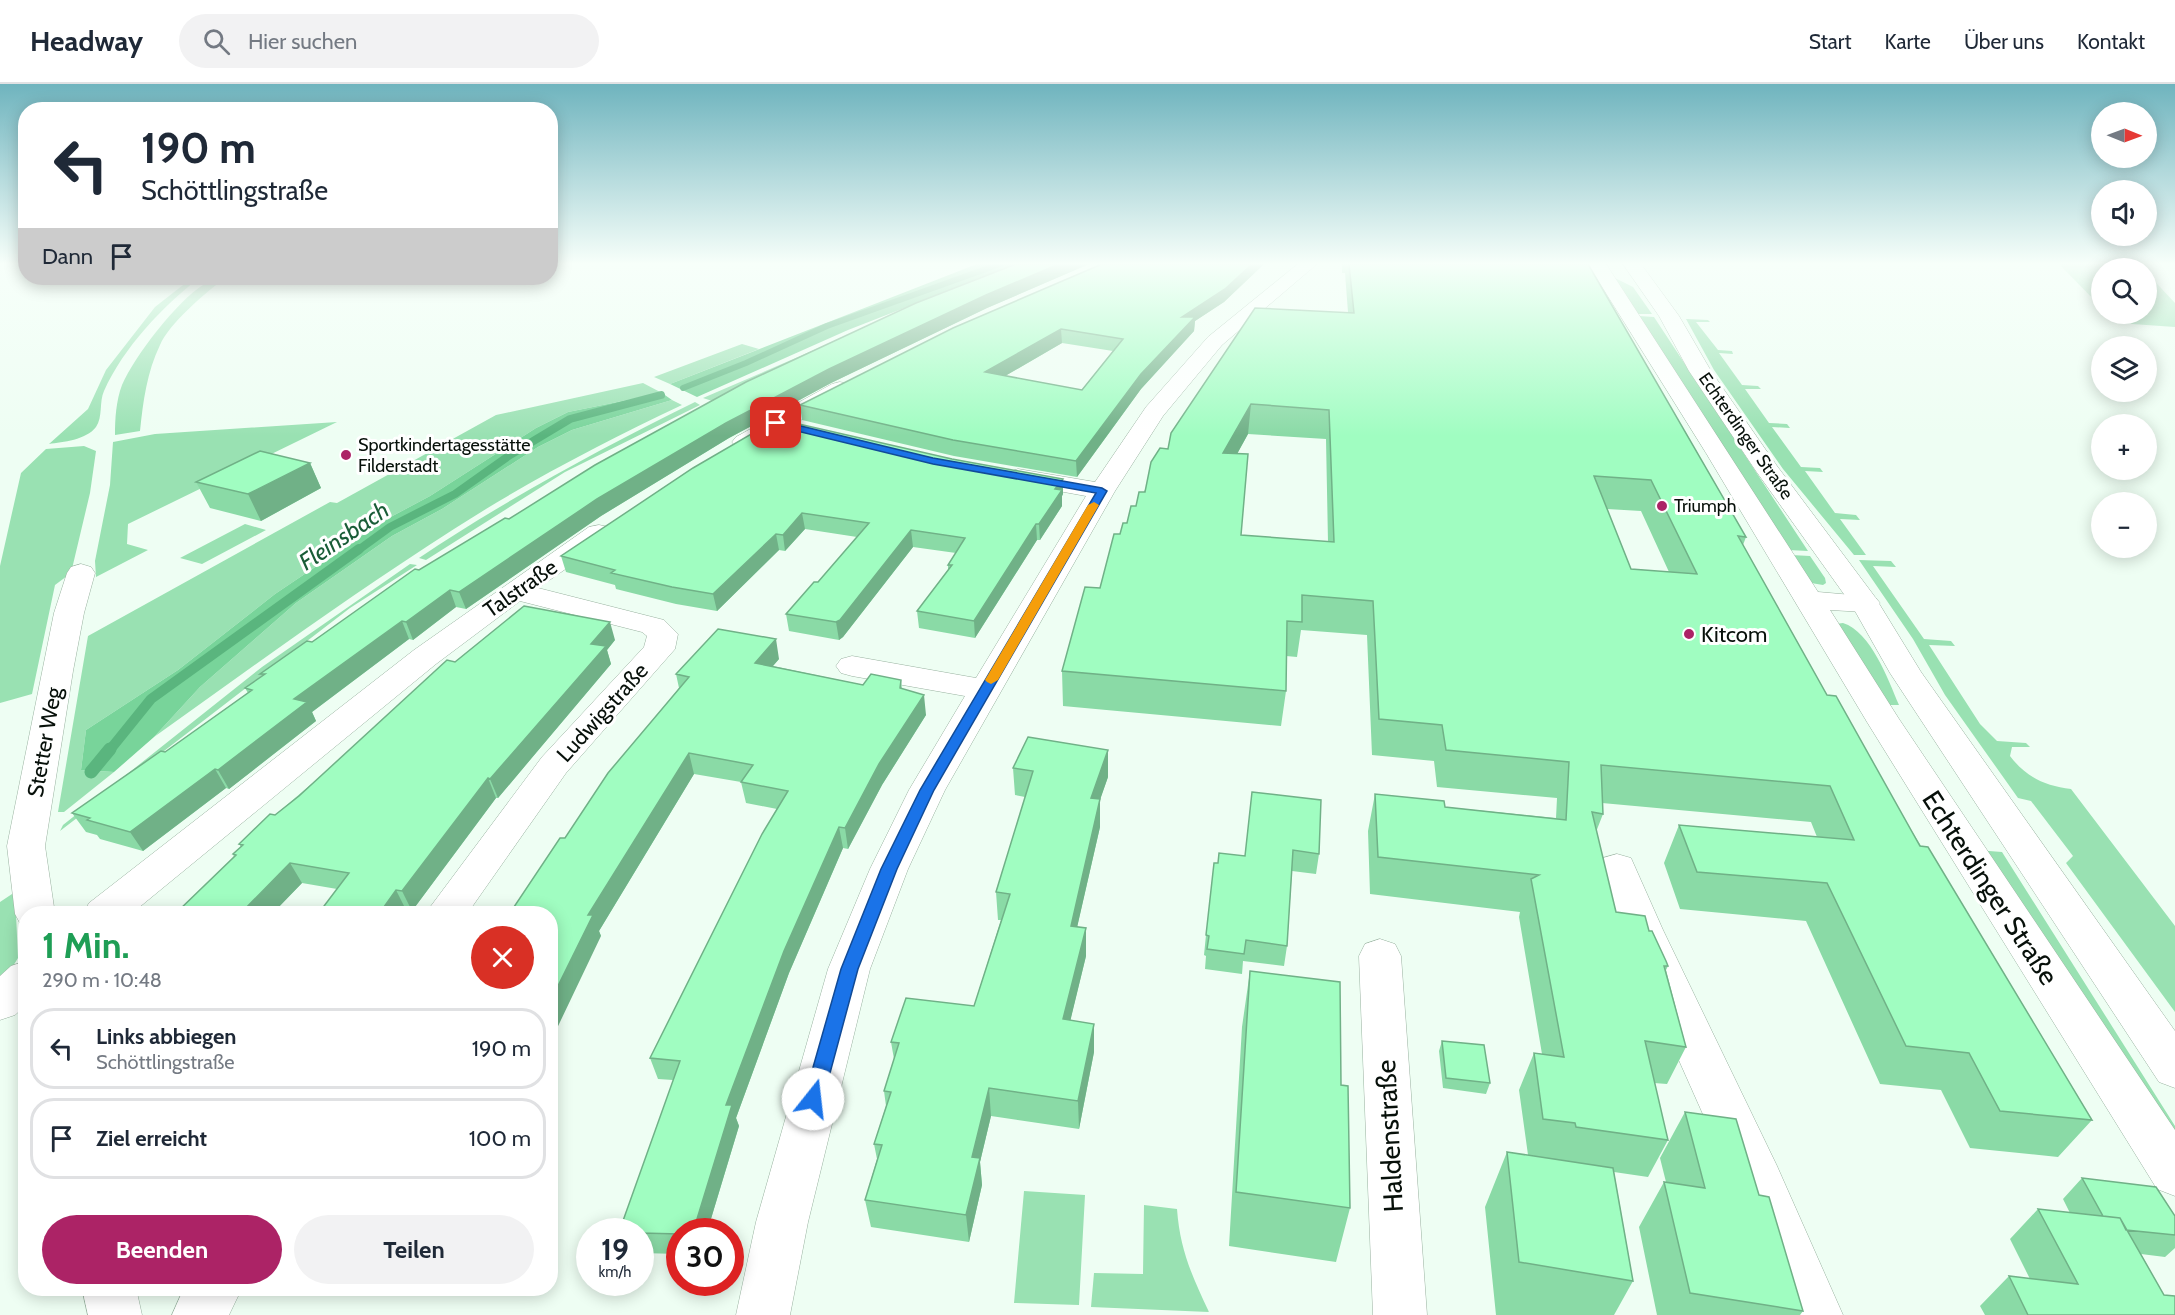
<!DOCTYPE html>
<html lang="de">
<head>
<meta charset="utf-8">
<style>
  :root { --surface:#fff; --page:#f2f2f3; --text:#1f2937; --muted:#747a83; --line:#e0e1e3; --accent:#ac2366 }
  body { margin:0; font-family:Cabin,sans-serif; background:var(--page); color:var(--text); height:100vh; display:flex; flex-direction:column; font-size:22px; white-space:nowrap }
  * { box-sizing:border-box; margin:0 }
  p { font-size:20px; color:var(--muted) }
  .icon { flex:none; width:33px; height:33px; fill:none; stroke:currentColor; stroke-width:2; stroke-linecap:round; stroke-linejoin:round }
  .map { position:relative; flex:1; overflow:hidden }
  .drawer { position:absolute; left:18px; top:822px; width:540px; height:390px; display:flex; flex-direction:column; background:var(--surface); border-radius:24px; box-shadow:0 3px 15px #0003 }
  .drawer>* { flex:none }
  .hud { position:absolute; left:18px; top:18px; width:540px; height:183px; border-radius:24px; box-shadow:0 3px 15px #0003; background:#fff; color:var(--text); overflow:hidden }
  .needle { width:39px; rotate:91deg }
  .fabs { position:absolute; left:2091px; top:18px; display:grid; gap:12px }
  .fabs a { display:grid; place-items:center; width:66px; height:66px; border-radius:50%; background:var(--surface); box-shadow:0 3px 15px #0003; font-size:30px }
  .speed { position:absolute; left:576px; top:1134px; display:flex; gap:12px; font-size:30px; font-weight:700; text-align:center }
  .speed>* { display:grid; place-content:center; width:78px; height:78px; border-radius:50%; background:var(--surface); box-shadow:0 3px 15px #0003; line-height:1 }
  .speed small { font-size:15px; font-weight:400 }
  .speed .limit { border:9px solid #d22; background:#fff; color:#111 }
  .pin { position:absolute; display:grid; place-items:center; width:51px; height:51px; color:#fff; margin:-26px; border-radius:12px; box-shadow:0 3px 9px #0006 }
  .me { position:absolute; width:66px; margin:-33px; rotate:16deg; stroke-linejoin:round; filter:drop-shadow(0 0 4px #0008) }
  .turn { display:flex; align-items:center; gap:21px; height:126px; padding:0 24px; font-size:27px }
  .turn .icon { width:78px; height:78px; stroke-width:2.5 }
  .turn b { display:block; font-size:42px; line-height:51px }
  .then { display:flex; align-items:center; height:57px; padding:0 24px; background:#0003; gap:12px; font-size:22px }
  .round { display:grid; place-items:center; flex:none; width:63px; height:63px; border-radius:32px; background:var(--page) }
  .summary { display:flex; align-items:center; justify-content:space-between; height:102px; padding:0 24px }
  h1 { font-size:36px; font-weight:700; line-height:45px; color:#1e9e55 }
  .button { display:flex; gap:12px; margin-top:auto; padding:12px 24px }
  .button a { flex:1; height:69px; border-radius:36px; background:var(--accent); color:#fff; font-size:24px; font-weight:700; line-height:69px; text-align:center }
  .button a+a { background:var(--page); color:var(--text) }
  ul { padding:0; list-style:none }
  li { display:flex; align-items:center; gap:18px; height:81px; margin:0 12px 9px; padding:0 12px; border:3px solid var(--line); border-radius:24px }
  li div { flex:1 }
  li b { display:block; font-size:22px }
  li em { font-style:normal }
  header { display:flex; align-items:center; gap:36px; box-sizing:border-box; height:84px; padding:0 30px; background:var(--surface); border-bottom:2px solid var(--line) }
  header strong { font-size:28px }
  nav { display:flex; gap:33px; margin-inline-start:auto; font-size:21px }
  .search { width:420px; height:54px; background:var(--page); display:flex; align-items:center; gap:15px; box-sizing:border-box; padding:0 21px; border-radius:33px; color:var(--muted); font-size:22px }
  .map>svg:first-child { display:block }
</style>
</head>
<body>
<header>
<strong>Headway</strong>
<div class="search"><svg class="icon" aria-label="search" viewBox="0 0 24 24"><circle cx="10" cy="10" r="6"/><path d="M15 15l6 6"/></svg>Hier suchen</div>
<nav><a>Start</a><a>Karte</a><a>Über uns</a><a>Kontakt</a></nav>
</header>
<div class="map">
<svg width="2175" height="1231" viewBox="0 0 2175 1231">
  <rect width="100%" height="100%" fill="#eefef3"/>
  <!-- green -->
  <path fill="#99e1b2" d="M2059 180H2138L2142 184H2102L2101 223Z
    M2147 189 2175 219V243L2118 239 2108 230H2146Z
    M192 194H199C162 223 124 263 104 307 99 318 103 333 96 343 86 356 63 358 49 360L88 325 106 286 155 223Z
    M1615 194 1633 203 1652 230H1637Z
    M221 197C202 212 170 239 160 261 147 288 143 317 140 347L115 351C115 335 116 317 122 301 134 273 177 217 203 201 208 198 215 198 221 197Z
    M916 222 729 309 784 329 771 336 703 314Z
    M1639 232 1654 233 1808 467 1788 466Z
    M1686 235 1708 236 1710 238H1696L1718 266 1732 267 1733 270 1719 269 1742 301 1758 302 1761 305H1745L1769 339 1787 340 1790 344 1772 343 1801 383 1820 384 1823 388 1805 387 1835 429 1856 431 1860 436 1840 435 1866 471H1854L1783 385 1714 286Z
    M742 260 759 265 670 300 654 293Z
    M643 299 662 309 568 328 536 344 430 412 385 436 275 510 178 586 86 646 81 686 114 688 64 728H58L88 552 330 418 337 419 496 331Z
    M672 316 682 321C604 358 527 398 454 445 351 511 253 582 154 653L200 603 296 519 392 452 442 425 538 363 572 346Z
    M695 318 700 321 565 388 426 476 419 474C507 415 600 365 695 318Z
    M337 338 128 440 127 460 148 466 96 493 95 477 110 401 113 358 155 350Z
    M84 362 96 367 90 409 71 489 55 501 32 610 0 619V482L21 389 46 365Z
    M245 440 266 446 202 480 180 474Z
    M1791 471 1810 472 1825 494 1826 499 1823 501 1811 499Z
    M1859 476 1891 477 1896 483 1873 482 1924 555 1951 557 1955 562 1929 561 1980 640 1997 657 2026 659 2030 663H2012L2010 672C2026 693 2045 702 2071 705L2175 842V928L2066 779 2073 772 2031 717 2018 714 1945 611 1913 555Z
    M410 480 417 481 350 524 60 747 63 741 262 583Z
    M1843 539C1871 548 1888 595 1899 621H1887L1835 540Z
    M1976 766 2002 768 2175 1042V1068Z
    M15 808 18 874 0 903V818Z
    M1024 1107 1085 1111 1079 1221 1014 1219Z
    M1144 1121 1177 1125C1180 1166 1192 1192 1209 1228L1091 1223 1094 1189 1143 1190Z"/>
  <!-- forest -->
  <path fill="#78d49a" d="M977 180H1017L848 246 697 313 670 300Z
    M662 309 672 316 572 346 538 363 442 425 392 452 296 519 200 603 154 653 114 688 81 686 86 646 178 586 275 510 385 436 430 412 536 344 568 328Z"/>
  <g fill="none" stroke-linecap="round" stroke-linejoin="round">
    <!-- stream-far3 -->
    <path stroke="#5ab57e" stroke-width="6" d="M683 304 746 279 827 242 1000 180"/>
    <!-- stream-far2 -->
    <path stroke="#5ab57e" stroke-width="8" d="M357 467 390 443 455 410 510 371 570 335 661 311"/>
    <!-- stream-far1 -->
    <path stroke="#5ab57e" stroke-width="10" d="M109 667 151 615 359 465"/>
    <!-- stream -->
    <path stroke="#5ab57e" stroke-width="13" d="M91 688 110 665"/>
    <defs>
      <path id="street" d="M1298 180H1317L1222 261 1163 332 1115 407 945 706 908 785 870 885 808 1138 790 1231H736L756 1138 828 885 870 785 909 706 965 612 852 592 841 589 836 582 841 575 852 572 976 594 1086 412 1009 398 1005 393 1009 388 1018 385 1095 398 1146 323 1208 253Z
        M1588 180H1606L1818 508 1875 513 1880 519 1875 525 1865 528 1830 526 1899 635 2175 1046V1112L2157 1105 1867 638 1706 369Z
        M840 298 848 300 851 305 848 310 752 363 744 365 736 363 732 358 736 353 832 300Z
        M599 441 609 443 613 449 609 455 538 504 664 536 678 550 675 565 566 689 467 830H425L542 673 644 563 647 552 642 548 520 517 436 580 131 830H83L89 819 414 566 589 443Z
        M81 480 91 483 95 489 84 529 73 587 45 762 55 830H26V842L21 841 15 830 7 762 54 529 67 489 71 483Z
        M1617 770 1631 774 1663 846 1777 1082 1843 1231H1789L1734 1100 1621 846 1598 784 1603 774Z
        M1380 855 1395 860 1401 872 1427 1231H1373L1359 872 1365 860Z
        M26 877V921L15 931 0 936V892L11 882Z
        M82 1204H136L142 1231H88Z
        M184 1204H242L229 1231H172Z"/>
      <path id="secondary" d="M1623 180H1641L1679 232 1711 287 1777 382 1875 513 1921 588 2175 947V1004L2159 998 1890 589 1851 520 1756 387 1689 287 1659 232Z"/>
    </defs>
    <!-- street casing -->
    <use href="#street" stroke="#99b2a0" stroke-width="1"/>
    <!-- secondary casing -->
    <use href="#secondary" stroke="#99b2a0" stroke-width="1"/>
    <!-- street -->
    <use href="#street" fill="#fff" fill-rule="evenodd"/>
    <!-- secondary -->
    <use href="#secondary" fill="#fff" fill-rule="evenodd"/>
  </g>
  <!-- wall -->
  <path fill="#8adaa6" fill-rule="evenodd" d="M1016 180H1089L987 224 831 299 729 354 601 432 466 525 456 523 413 556 409 555 312 628 316 637 229 705 226 704 143 767 100 755 97 751 86 748 72 729 165 668 248 609 245 604 262 592 260 590 312 558 419 486 509 435Z
    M1102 180H1264L1224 218 1195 237 1194 247 1141 305 1077 393 954 372 802 336 800 321ZM1062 259 1113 267 1082 306 1005 292Z
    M1342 180H1588L1746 453 1743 461 1827 611 2092 1036 2058 1073 1970 1064 1941 1006 1880 1000 1806 837 1680 825 1664 779 1679 741 1817 753 1811 738 1602 719 1603 730 1596 748 1616 828 1649 847 1668 882 1666 886 1686 963 1667 1000 1654 999 1668 1056 1648 1093 1614 1088 1633 1197 1614 1231H1496L1485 1123 1507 1068 1528 1071 1519 1006 1534 969 1542 970 1519 833 1520 828 1370 810 1368 747 1375 710 1445 723 1556 734 1557 714 1437 703 1434 677 1372 671 1367 551 1301 546 1297 573 1286 572V607L1281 642 1063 622 1062 587 1100 504 1120 450 1168 365 1348 228 1345 189H1342ZM1248 350 1326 355 1328 458 1241 451 1237 370ZM1607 425 1641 427 1669 488 1631 485Z
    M310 379 321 404 261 437 210 424 196 398Z
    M693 384 1063 410 1062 412V422L1040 456H1037L975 554 919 544 917 527 948 486V481L956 469 913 463 843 553 839 556 789 547 786 530 818 498 857 453 805 445 785 467 779 466 717 527 676 520 616 505 615 501 566 488 561 472Z
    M615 556 607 566 611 580 498 714H496L412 827 406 826 404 830H318L337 805 302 799 272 830H175L234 773 233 770 241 763 239 760 275 731 455 578Z
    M779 575 773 582 863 601 901 596 902 605 926 631 882 701 848 765 843 764 789 889 736 1034 739 1042 707 1148H680V1170L640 1169V1148L673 996 658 995 650 974 777 725 746 719 741 698 694 690 599 847 601 852 510 829 565 754 679 604 676 590Z
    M1013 684 1108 693 1100 715V743L1077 843 1086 844V872L1070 937 1094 940V968L1079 1045 991 1032 980 1078 982 1101 969 1158 871 1143 865 1116 877 1075 874 1060 886 1022 884 1007 894 975 891 958 974 922 1001 836H998L996 808 1025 713 1015 711Z
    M1252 708 1319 770 1316 790 1292 787 1287 862 1284 882 1243 877 1242 890 1205 885 1206 872 1204 871 1206 851 1218 779 1245 772Z
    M1250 887 1341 1001 1350 1124 1336 1178 1229 1162 1242 943Z
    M1442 957 1490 999 1486 1010 1443 1004 1439 967Z
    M1685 1028 1759 1111 1803 1227 1800 1231H1657L1639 1143 1664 1098H1666L1660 1074Z
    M2082 1094 2175 1132V1164L2165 1173 2141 1170 2175 1231H1985L1980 1222 2009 1192 2030 1195 2010 1155 2038 1125 2070 1129 2063 1115Z"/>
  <!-- shaded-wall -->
  <path fill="#70b187" d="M1059 180H1089L987 224 831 299 729 354 601 432 466 525 459 508 597 415 726 339 829 285 986 211Z
    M1252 180H1264L1224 218 1195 237 1194 247 1141 305 1077 393 1076 377 1182 233Z
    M1061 245 1062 259 986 303 985 288Z
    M1251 320 1248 350 1221 399 1223 369Z
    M310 379 321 404 261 437 248 410Z
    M1063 395V410L1062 412V422L1040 456 1039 440 1055 405Z
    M802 429 805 445 785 467 783 451Z
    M1036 440 1037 456 975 554 974 537Z
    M911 446 913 463 843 553 839 556 836 538Z
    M776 450 779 466 717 527 713 510Z
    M450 506 456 523 413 556 406 538Z
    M402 537 409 555 312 628 316 637 229 705 218 686 294 615Z
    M610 538 615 556 607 566 611 580 498 714 490 695 591 560Z
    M776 555 779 575 759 598 755 579Z
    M924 611 926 631 882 701 848 765 845 744 879 680Z
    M1108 666V693L1091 742V714Z
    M689 669 694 690 599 847 601 852 550 959V918L588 831Z
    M215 685 226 704 143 767 130 748Z
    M488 694 496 714 412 827 402 807Z
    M1100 715V743L1071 870V842Z
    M839 743 843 764 789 889 736 1034 739 1042 707 1148H693L726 1021 784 867Z
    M290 779 302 799 272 830H240Z
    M396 806 406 826 404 830H379Z
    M1086 844V872L1064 963 1063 935Z
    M1094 940V968L1079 1045 1078 1017Z
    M989 1004 991 1032 980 1078 982 1101 969 1158 966 1131 972 1073Z"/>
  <!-- building -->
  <path fill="#a0fdc1" stroke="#70b187" stroke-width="1.5" fill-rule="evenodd" d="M1016 180H1059L986 211 829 285 726 339 597 415 459 508 450 506 406 538 402 537 294 615 307 618 218 686 215 685 130 748 87 736 90 734 72 729 161 667 165 668 252 606 245 604 265 590H260L307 557 312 558 415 485 419 486 505 434 509 435 595 381 746 298 916 219Z
    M1102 180H1252L1225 205 1182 233H1195L1141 290 1076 377 953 356 800 321 953 244ZM1061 245 1123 255 1082 306 985 288Z
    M1349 180H1588L1746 453 1738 452 1827 611 1836 612 1920 762 1928 763 2092 1036 2000 1027 1969 969 1906 962 1827 799 1697 788 1679 741 1854 756 1830 702 1601 681 1603 730 1592 728 1616 828 1645 832 1649 847H1652L1666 877 1668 882H1664L1686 963 1645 957 1668 1056 1576 1043 1575 1039 1543 1035 1534 969 1564 973 1531 795 1539 791 1378 773 1375 710 1444 717 1445 723 1566 736 1569 678 1446 666 1442 641 1379 635 1373 517 1302 511V538L1287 537 1286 607 1062 587 1085 503 1100 504 1114 450H1120L1123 439H1127L1131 422H1136L1139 408H1145L1151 378 1160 364 1168 365 1171 349 1255 224 1354 229ZM1251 320 1329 326 1334 458 1241 451 1248 370 1223 369ZM1594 392 1651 396 1697 490 1631 485Z
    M777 335 952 375 1063 395 1055 405 1062 406 1039 440H1036L974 537 917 527 952 481H948L965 454 911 446 840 536 836 538 786 530 814 498H818L869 439 802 429 783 451 776 450 713 510 672 503 611 489 615 486 561 472 693 384Z
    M260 367 310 379 248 410 196 398Z
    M524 522 610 538 591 560 606 562 490 695 488 694 402 807 396 806 379 830H318L349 789 290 779 240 830H175L236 771 233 770 243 761 239 760 270 730 275 731 299 712 447 576 455 578Z
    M718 545 776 555 755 579 863 601 871 590 901 596 900 604 924 611 879 680 845 744 839 743 784 867 726 1021H732L693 1148H680V1150L640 1149V1148H619L680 977 650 974 762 750 788 707 741 698 753 681 689 669 588 831H593L550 918V830H486L487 829H510L560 754H565L608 689 689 593 676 590Z
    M1028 653 1108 666 1091 714 1100 715 1071 842 1086 844 1063 935 1094 940 1078 1017 989 1004 972 1073 980 1074 966 1131 865 1116 882 1061 874 1060 891 1008 884 1007 899 959 891 958 906 914 974 922 1010 810 996 808 1033 687 1013 684Z
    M1252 708 1321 716 1319 770 1293 766 1287 862 1246 856 1244 870 1207 865 1209 852 1206 851 1214 779H1218L1219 769 1245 772Z
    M1250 887 1340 898 1341 1001 1348 1002 1350 1124 1236 1108Z
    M1442 957 1484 961 1490 999 1446 994Z
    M1685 1028 1736 1035 1759 1111 1769 1113 1803 1227 1690 1209 1664 1098 1705 1104Z
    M1507 1068 1613 1084 1633 1197 1519 1178Z
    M2082 1094 2156 1103 2175 1132V1151L2126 1146 2120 1134 2103 1132Z
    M2038 1125 2120 1134 2164 1211 2175 1212V1231H2028L2009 1192 2078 1200Z"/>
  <!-- sky -->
  <linearGradient id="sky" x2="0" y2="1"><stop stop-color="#6fb4be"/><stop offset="0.51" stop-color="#f7fffa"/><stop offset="1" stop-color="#f7fffa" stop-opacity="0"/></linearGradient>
  <rect width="2175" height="352" fill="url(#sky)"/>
  <!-- route -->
  <path fill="#1a73e8" stroke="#114b97" stroke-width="1.5" d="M776 336 933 374 1102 404 1107 407 934 706 897 785 858 885 823 1015 820 1021 813 1023 807 1021 804 1015 841 885 881 785 920 706 1096 409 933 380 772 341V337Z"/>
  <!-- slow -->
  <path fill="#f59e0b" d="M1094 418 1099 421 998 596 991 600 987 598 985 596 1088 421Z"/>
  <!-- markers -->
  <g fill="#ac2366" stroke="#fff" stroke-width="2">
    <circle cx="346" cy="371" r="6"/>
    <circle cx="1662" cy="422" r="6"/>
    <circle cx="1689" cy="550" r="6"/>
  </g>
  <g text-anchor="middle" stroke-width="6" stroke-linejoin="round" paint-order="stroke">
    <!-- far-street labels -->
    <g font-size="18" fill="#07100a" stroke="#fff">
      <text transform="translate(1746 352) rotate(55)" y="6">Echterdinger Straße</text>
    </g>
    <!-- far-poi labels -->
    <g font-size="18" fill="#07100a" stroke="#fff" text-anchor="start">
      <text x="358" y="367">Sportkindertagesstätte<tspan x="358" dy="21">Filderstadt</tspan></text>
      <text x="1674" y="428">Triumph</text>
    </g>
    <!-- street labels -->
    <g font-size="22" fill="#07100a" stroke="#fff">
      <text transform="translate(520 504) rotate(-35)" y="8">Talstraße</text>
      <text transform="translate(602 628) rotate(-48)" y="8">Ludwigstraße</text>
      <text transform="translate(44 658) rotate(-80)" y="8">Stetter Weg</text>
    </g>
    <!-- poi labels -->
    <g font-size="22" fill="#07100a" stroke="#fff" text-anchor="start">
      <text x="1701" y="558">Kitcom</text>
    </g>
    <!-- water labels -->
    <g font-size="24" font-style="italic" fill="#195c37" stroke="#fff">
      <text transform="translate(344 452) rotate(-34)" y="8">Fleinsbach</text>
    </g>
    <!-- near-street labels -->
    <g font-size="27" fill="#07100a" stroke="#fff">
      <text transform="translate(1990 804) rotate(57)" y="9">Echterdinger Straße</text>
      <text transform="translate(1390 1052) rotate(-93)" y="9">Haldenstraße</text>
    </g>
  </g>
</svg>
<div class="fabs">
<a><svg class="needle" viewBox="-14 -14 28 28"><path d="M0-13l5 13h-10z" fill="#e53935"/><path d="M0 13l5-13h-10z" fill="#747a83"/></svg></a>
<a><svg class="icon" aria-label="sound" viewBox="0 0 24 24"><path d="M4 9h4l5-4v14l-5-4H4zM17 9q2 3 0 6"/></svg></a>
<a><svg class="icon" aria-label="search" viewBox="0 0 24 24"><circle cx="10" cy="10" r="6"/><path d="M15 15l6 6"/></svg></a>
<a><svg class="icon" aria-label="layers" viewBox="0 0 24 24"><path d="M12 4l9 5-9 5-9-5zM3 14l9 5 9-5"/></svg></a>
<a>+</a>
<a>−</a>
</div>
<div class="speed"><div>19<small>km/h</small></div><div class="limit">30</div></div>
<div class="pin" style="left:776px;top:339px;background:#d93025"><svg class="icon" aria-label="arrive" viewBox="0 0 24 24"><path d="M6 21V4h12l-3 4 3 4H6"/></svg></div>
<svg class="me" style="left:813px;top:1015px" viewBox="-20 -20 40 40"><circle r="19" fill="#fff"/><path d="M0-13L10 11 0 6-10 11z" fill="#1a73e8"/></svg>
<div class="hud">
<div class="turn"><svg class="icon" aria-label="left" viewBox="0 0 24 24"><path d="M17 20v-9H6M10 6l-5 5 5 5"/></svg><div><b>190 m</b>Schöttlingstraße</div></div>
<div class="then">Dann<svg class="icon" aria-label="arrive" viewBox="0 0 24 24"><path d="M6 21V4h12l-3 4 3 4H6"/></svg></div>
</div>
<section class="drawer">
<div class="summary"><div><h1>1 Min.</h1><p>290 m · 10:48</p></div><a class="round" style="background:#d93025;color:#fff"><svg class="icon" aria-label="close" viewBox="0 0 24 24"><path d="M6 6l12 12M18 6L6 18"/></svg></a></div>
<ul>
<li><svg class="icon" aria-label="left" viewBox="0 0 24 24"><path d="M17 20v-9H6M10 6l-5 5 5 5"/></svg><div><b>Links abbiegen</b><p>Schöttlingstraße</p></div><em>190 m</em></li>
<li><svg class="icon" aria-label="arrive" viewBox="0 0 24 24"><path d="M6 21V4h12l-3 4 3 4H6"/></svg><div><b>Ziel erreicht</b></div><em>100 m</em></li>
</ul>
<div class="button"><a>Beenden</a><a>Teilen</a></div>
</section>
</div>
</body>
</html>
